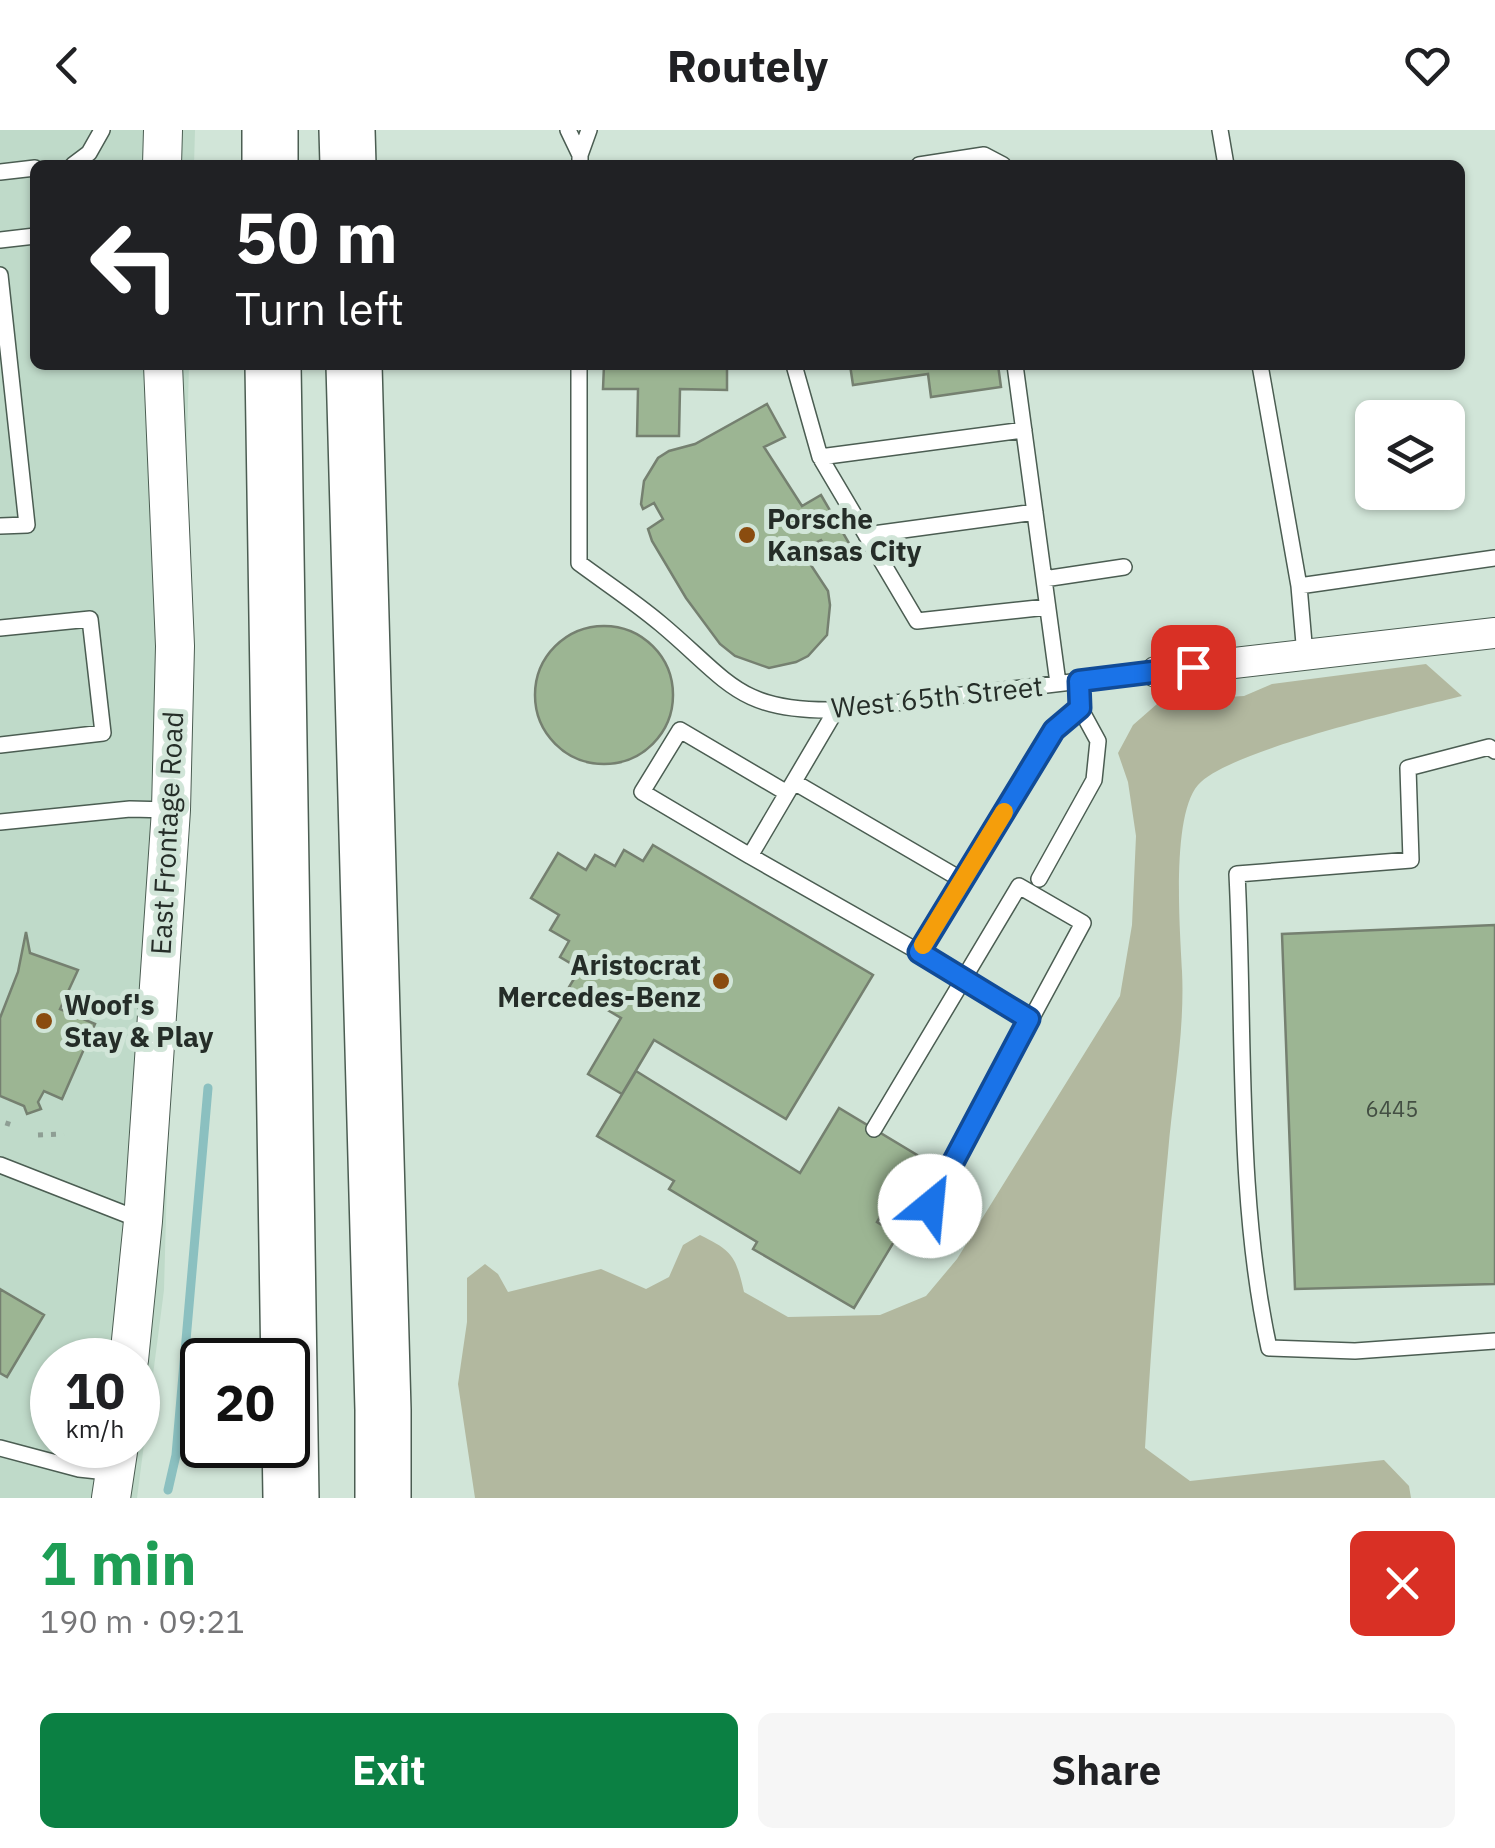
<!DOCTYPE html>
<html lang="en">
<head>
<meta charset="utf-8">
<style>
  :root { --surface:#fff; --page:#f6f6f6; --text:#202124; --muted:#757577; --accent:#0b8043 }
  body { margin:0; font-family:"IBM Plex Sans",sans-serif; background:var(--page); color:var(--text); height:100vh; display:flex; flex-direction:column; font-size:38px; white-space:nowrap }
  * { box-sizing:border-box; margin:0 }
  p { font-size:32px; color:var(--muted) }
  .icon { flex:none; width:55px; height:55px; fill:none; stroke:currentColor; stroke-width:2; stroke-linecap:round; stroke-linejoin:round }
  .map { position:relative; height:1368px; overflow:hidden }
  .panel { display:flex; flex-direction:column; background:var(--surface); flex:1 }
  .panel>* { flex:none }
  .top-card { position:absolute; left:30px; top:30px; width:1435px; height:210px; border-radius:15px; box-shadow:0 2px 8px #0004; background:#202124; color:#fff; overflow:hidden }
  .controls { position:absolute; left:1355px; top:270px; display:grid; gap:20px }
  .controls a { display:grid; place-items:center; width:110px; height:110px; border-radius:15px; background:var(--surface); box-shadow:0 2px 8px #0004; font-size:50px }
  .speed { position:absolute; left:30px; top:1208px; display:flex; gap:20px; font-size:50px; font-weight:700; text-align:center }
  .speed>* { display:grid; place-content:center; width:130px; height:130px; border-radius:50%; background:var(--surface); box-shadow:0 2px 8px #0004; line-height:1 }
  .speed small { font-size:25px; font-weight:400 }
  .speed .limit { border:5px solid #111; border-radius:15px; background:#fff; color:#111 }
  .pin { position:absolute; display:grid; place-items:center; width:85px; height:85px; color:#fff; margin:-42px; border-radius:20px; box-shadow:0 5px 15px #0006 }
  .me { position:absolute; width:110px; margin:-55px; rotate:28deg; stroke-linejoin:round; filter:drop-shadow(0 0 8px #0008) }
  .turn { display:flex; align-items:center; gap:35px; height:210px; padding:0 40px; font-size:45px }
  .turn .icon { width:130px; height:130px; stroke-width:2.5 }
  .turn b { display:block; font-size:70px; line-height:85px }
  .round { display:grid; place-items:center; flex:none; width:105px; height:105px; border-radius:15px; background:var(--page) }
  .headline { display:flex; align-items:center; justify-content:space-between; height:170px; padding:0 40px }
  h1 { font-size:60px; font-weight:800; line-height:75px; color:#1e9e55 }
  .primary-button { display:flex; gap:20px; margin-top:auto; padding:20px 40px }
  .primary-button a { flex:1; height:115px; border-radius:15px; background:var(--accent); color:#fff; font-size:40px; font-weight:800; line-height:115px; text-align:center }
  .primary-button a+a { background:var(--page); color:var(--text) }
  header { display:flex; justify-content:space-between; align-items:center; height:130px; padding:0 40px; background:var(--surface); font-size:45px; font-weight:800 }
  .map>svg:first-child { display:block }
</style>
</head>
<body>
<header><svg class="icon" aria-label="back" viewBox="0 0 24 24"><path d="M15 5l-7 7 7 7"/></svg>Routely<svg class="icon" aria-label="heart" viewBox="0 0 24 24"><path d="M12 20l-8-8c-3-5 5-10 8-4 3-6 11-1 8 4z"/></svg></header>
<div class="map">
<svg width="1495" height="1368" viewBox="0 0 1495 1368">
  <rect width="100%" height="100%" fill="#d1e5d8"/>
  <!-- built -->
  <path fill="#bfdac9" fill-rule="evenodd" d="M0 0H195L194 35H35V235H189L164 1160 137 1368H0ZM52 1230H138V1315H52Z"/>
  <!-- green -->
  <path fill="#b2b89f" d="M1426 534 1462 566C1410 579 1228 620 1198 655 1171 686 1180 800 1182 841 1185 901 1173 963 1168 1023 1158 1121 1151 1219 1145 1318L1190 1351 1384 1330 1409 1356 1411 1368H475L458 1254 467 1192V1148L485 1134 498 1144 508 1162 601 1139 646 1159 669 1147 683 1115 700 1105C733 1121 736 1127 744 1162L788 1187 880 1185 926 1166 957 1129 1120 866 1132 795 1136 706 1128 652 1118 623 1133 595 1165 567 1196 559 1227 567 1244 566 1272 554Z"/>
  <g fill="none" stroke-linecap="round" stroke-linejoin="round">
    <!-- stream -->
    <path stroke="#8bc0c0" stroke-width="9" d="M168 1360 176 1325 208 958"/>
  </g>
  <!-- building -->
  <path fill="#9cb593" stroke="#758070" stroke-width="2.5" d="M604 235H727V260L680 259 679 306H637L638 259H603Z
    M850 235H998L1001 257 931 267 928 244 853 255Z
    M767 274 785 307 764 317 802 376 821 365 853 420 835 431 821 410 801 420 828 461 830 475 827 505 808 526 796 532 769 538 735 526 720 514 686 468 652 411 648 399 663 389 654 373 643 379 641 374 644 351 658 328 669 321 695 314Z
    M535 565a69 69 0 1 1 138 0a69 69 0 1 1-138 0Z
    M653 715 873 845 786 989 654 910 622 964 588 944 621 888 569 857 580 839 560 827 569 811 550 800 559 785 531 768 558 723 586 740 595 725 615 736 624 720 643 731Z
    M1495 795V1154L1295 1159 1282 804Z
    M26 802 30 823 78 840 60 879 95 894 62 969 44 961 38 972 41 979 27 984 24 976 0 966V888L18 842Z
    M636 941 800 1043 839 978 917 1025 877 1092 898 1105 854 1178 753 1119 757 1112 669 1059 674 1051 597 1006Z
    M0 1159 44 1185 7 1247 0 1243Z"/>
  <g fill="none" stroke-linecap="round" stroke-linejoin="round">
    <defs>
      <path id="service" d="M568 0 580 25
        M1220 0 1226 35
        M73 35 89 23 102 0
        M580 35V25L589 0
        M919 35 984 25 1003 35
        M0 42 35 38
        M0 110 35 106
        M0 145 27 395 0 396
        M579 235V433C606 453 635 472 661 494 729 551 738 582 836 580L1156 542
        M794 235 820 327
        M1015 235 1058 553
        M1260 235 1299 456 1305 525
        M1024 300 820 327 917 491 1047 477
        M866 405 1035 382
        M1044 449 1124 437
        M1299 456 1495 428
        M0 498 90 489 103 603 0 615
        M836 580 750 726 919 822 1055 600 1080 578 1079 551
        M1495 621 1489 617 1408 638 1411 730 1237 744C1245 899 1236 1067 1269 1218L1355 1221 1495 1211
        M794 652 962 750
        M0 692 130 679 170 680
        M750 726 642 662 680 600 787 663
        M1039 749 1094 650 1098 611 1080 578
        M919 822 1029 889
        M874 999 1019 756 1083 793 930 1076 898 1058
        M0 1035 143 1091
        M0 1318 79 1339 116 1343"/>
      <path id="minor" d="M1156 542 1495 503"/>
      <path id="tertiary" d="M162 35 163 0
        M129 1230 143 1091 171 680 175 516 163 235
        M111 1368 119 1315"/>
      <path id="motorway" d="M270 0V35
        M347 0 348 35
        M273 235 291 1368
        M354 235 383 1280V1368"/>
    </defs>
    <!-- service casing -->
    <use href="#service" stroke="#4b5d52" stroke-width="18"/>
    <!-- minor casing -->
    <use href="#minor" stroke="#4b5d52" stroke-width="32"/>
    <!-- tertiary casing -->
    <use href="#tertiary" stroke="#4b5d52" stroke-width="40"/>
    <!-- motorway casing -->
    <use href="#motorway" stroke="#4b5d52" stroke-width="58"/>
    <!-- path -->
    <path stroke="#8e9e94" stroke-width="5" stroke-dasharray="5 8" stroke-linecap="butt" d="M7 996 11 984
      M38 1005 64 1004"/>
    <!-- service -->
    <use href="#service" stroke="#fff" stroke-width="15"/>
    <!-- minor -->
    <use href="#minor" stroke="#fff" stroke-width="30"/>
    <!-- tertiary -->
    <use href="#tertiary" stroke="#fff" stroke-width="38"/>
    <!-- motorway -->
    <use href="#motorway" stroke="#fff" stroke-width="55"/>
  </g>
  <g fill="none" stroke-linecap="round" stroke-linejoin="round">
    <defs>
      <path id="route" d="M930 1076 1029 889 919 822 1054 600 1080 578 1079 551 1193 537"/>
    </defs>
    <!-- route casing -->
    <use href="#route" stroke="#114b97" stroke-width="25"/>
    <!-- route -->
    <use href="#route" stroke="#1a73e8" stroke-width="18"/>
    <!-- slow -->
    <path stroke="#f59e0b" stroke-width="18" d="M923 815 1004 682"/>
  </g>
  <!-- markers -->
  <g fill="#8a4c0f" stroke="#d1e5d8" stroke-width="4">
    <circle cx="747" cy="405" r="10"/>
    <circle cx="721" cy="851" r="10"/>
    <circle cx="44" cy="891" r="10"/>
  </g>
  <g text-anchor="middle" stroke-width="10" stroke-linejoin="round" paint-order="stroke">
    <!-- number labels -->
    <g font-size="22" fill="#434f43">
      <text x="1392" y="987">6445</text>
    </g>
    <!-- poi labels -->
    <g font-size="28" font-weight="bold" fill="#252d28" stroke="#d1e5d8" text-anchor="start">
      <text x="767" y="399">Porsche<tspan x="767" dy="32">Kansas City</tspan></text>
      <text x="701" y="845" text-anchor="end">Aristocrat<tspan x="701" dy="32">Mercedes-Benz</tspan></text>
      <text x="64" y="885">Woof's<tspan x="64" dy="32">Stay &amp; Play</tspan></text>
    </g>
    <!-- street labels -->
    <g font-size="28" fill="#252d28" stroke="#d1e5d8">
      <text transform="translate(937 567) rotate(-6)" y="10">West 65th Street</text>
      <text transform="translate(167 703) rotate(-87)" y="10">East Frontage Road</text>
    </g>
  </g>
</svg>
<div class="controls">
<a><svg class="icon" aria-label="layers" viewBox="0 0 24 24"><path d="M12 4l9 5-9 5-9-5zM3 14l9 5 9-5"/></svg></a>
</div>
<div class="speed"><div>10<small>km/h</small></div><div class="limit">20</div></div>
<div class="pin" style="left:1193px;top:537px;background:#d93025"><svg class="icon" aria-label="arrive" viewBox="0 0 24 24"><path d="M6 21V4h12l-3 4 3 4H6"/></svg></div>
<svg class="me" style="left:930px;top:1076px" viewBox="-20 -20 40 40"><circle r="19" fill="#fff"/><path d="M0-13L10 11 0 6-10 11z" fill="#1a73e8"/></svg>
<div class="top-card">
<div class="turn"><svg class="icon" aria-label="left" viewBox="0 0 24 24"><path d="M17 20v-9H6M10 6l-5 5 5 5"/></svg><div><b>50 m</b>Turn left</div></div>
</div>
</div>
<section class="panel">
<div class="headline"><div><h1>1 min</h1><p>190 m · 09:21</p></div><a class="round" style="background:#d93025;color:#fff"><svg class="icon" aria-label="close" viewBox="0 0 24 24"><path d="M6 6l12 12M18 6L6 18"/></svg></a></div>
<div class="primary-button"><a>Exit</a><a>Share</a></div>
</section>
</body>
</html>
